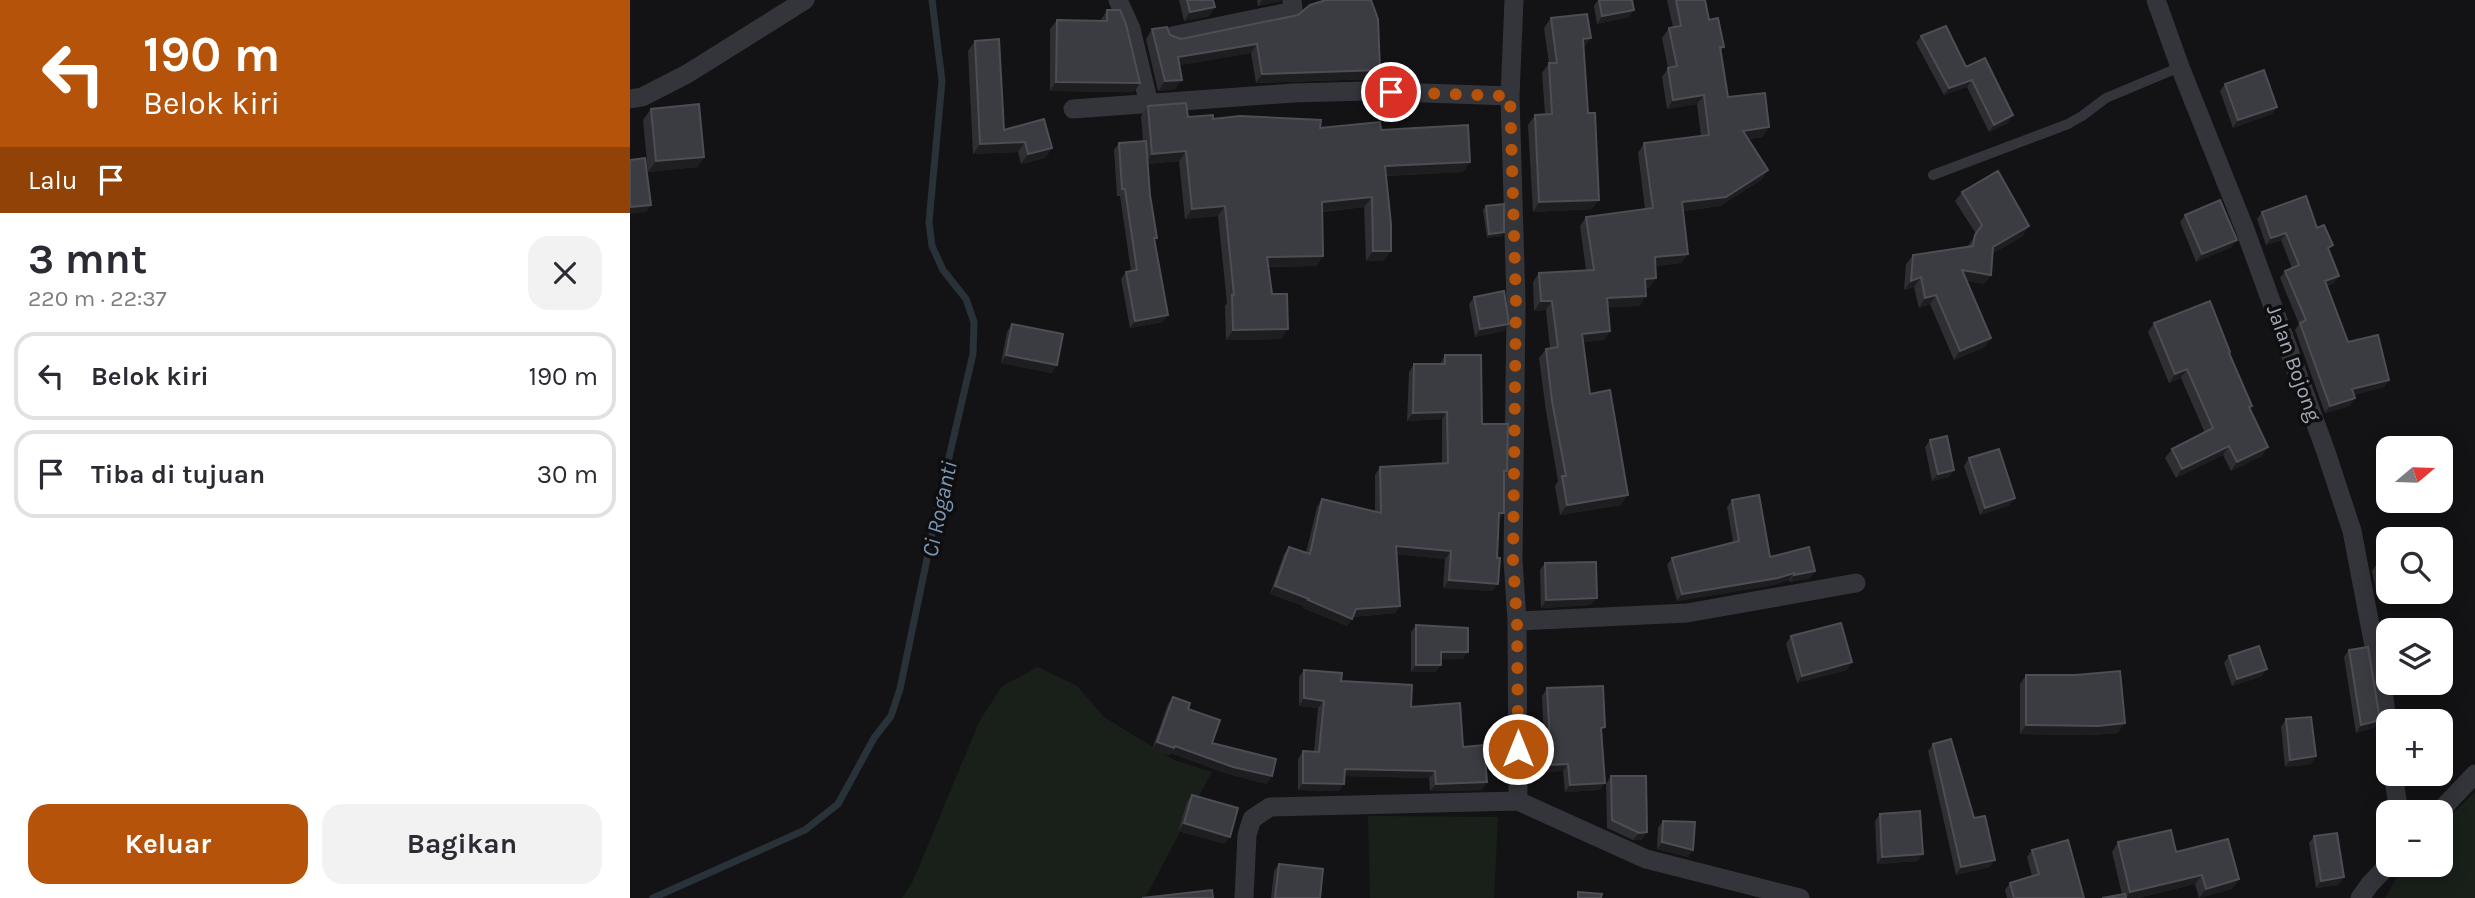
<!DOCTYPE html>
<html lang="id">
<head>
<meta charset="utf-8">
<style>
  :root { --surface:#fff; --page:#f2f2f3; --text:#2b2b33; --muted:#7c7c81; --line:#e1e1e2; --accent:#b45309 }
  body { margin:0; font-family:Karla,sans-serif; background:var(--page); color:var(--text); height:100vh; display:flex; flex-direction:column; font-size:26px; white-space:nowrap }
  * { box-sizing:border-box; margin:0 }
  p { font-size:23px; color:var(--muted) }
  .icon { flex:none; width:38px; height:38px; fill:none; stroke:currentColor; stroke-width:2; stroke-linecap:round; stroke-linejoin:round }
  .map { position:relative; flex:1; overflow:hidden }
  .drawer { display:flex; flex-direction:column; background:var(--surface); width:630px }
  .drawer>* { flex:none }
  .banner { background:#b45309; color:#fff; overflow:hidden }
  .needle { width:46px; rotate:71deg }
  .controls { position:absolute; left:1746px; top:436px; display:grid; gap:14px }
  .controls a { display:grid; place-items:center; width:77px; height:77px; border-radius:14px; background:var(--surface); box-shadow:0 4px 18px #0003; font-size:35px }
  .pin { position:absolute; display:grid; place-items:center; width:60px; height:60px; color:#fff; margin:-30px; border:4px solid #fff; border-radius:50%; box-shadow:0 2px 7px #0007 }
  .me { position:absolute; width:77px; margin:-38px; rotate:0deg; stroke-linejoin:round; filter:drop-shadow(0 0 5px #0008) }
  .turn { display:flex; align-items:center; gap:24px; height:147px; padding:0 28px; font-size:32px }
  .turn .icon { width:91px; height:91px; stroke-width:2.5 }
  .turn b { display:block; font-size:49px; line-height:60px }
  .then { display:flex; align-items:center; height:66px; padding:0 28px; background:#0003; gap:14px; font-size:26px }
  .round { display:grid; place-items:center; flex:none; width:74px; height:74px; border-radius:21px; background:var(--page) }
  .summary { display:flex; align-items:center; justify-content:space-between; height:119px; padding:0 28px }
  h1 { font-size:42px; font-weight:700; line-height:52px }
  .button { display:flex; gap:14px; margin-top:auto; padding:14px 28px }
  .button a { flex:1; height:80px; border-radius:21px; background:var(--accent); color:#fff; font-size:28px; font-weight:700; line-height:80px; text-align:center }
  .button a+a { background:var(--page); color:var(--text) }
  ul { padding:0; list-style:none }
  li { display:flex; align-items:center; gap:21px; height:88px; margin:0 14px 10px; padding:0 14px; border:4px solid var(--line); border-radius:21px }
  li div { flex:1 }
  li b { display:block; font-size:26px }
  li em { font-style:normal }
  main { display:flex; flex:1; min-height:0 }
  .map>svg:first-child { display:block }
</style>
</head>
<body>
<main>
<section class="drawer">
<div class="banner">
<div class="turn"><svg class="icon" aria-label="left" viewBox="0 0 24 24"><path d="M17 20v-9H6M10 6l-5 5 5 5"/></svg><div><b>190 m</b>Belok kiri</div></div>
<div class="then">Lalu<svg class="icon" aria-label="arrive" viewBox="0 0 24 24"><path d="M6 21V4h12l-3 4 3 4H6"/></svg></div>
</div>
<div class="summary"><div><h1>3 mnt</h1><p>220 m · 22:37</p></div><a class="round"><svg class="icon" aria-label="close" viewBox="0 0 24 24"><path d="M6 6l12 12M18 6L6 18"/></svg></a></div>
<ul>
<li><svg class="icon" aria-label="left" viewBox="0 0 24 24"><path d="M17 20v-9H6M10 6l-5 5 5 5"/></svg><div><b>Belok kiri</b></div><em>190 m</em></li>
<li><svg class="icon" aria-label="arrive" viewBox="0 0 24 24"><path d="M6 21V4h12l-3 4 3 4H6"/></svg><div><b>Tiba di tujuan</b></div><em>30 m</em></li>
</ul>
<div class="button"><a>Keluar</a><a>Bagikan</a></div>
</section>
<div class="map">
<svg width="1845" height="898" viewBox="0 0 1845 898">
  <rect width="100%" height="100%" fill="#131315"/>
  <!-- green -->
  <path fill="#19201a" d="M408 667 447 686 474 717 544 760 582 772 515 898H272L283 881 349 722 372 686Z
    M1845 792V898H1755L1774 865 1811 864V825Z
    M738 816 868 817 864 898H740Z"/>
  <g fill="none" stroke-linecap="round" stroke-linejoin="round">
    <!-- stream -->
    <path stroke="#293239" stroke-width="7" d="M23 898 175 830 208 804 244 738 261 716 270 689 310 496 343 354 344 322 336 299 313 270 302 246 299 222 312 81 302 0"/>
    <!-- service -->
    <path stroke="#34353a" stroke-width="10" d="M1303 175 1438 124 1452 116 1476 98 1550 67"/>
    <!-- minor -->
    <path stroke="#34353a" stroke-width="19" d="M488 0 501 29 519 104
      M884 0 880 96 886 303 883 560 887 621 888 801
      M1526 0 1550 67 1614 227 1696 452 1722 531 1754 698 1759 739
      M542 36 659 12 663 9 662 0
      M0 99 12 97 57 74 175 0
      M443 109 663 93 737 91 880 96
      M887 621 1057 613 1226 583
      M1763 774 1769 812
      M1809 812 1845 774
      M614 898 617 835 622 819 640 807 888 801 1016 859 1170 898
      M1730 898 1740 884 1759 864"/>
  </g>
  <!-- wall -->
  <path fill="#2f2f33" d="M549 0H583L585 7 579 16 554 21Z
    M627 0H651L650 1 628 6Z
    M968 0H1002L999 17 967 24 964 6Z
    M1037 0H1075L1079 20 1094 47 1090 52 1098 97 1133 137 1118 139 1138 170 1131 180 1090 206 1053 211 1058 254 1051 263 1025 266 1026 278 1019 288H1016L1010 306 978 307 980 331 974 340 953 342 960 394 991 505 930 515 925 486 928 481 916 411 909 358 916 349 920 348 916 310 904 311 903 282 909 273 956 270 950 226 956 217 1015 209 1008 153 1014 143 1071 136 1067 104 1037 109 1032 77 1038 68 1032 38 1039 28 1043 27Z
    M477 10 510 83 504 92 420 91V29L427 20 470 21Z
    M668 15 744 79 626 83 621 53 549 65 545 89 528 91 516 39 522 29 551 39Z
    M921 18 954 48 962 209 903 212 898 125 905 115 915 114 912 73 919 63 914 28Z
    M1291 36 1336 67 1378 123 1359 132 1337 87 1314 95 1286 43Z
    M345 41 374 130 422 148 415 158 391 164 388 152 343 154 338 51Z
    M1595 84 1647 107 1642 114 1603 128 1590 91Z
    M518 106 558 117 690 128 751 130 840 162 833 172 756 176 754 261H736L734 207 692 212 693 256 686 266 638 267 642 294 651 339 596 340 595 306 597 303 588 216 555 219 549 161 517 164 533 322 500 328 491 279 496 272 501 271 490 196H487L484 150 489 143 513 141 511 116Z
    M21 109 74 157 67 167 18 172 13 120Z
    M1332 192 1393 236 1363 253 1361 275 1354 284 1337 281 1361 338 1355 347 1324 360 1300 304 1289 308 1284 287 1274 290 1276 264 1283 255 1338 246 1346 234 1325 201Z
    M856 206 874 232 872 236 857 238 853 210Z
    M1632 212 1687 228 1699 251 1704 283 1697 286 1718 342 1759 380 1754 387 1724 395 1720 406 1695 413 1665 330 1669 324 1650 278 1655 271 1662 268 1651 240 1636 245 1627 219Z
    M1555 215 1602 247 1566 262 1550 222Z
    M844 297 879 324 873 331 845 337 839 304Z
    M1524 323 1600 352 1599 354 1622 406 1620 409 1632 456 1601 471 1593 455 1546 478 1535 458 1542 449 1575 433 1551 378 1539 383 1518 332Z
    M382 324 422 373 371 363 377 332Z
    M815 355 877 471 874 476V513L869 520 863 591 813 588 815 559 767 554 770 606 765 613 723 617 717 626 673 608 674 606 640 594 654 554 659 547 676 553 687 507 692 499 745 511V475L750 467 812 463V419L777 421 779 372 784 364H810Z
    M1300 440 1324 470 1319 477 1302 481 1295 447Z
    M1339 458 1380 505 1350 515 1334 466Z
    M1102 500 1140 557 1185 571 1180 578 1160 582 1159 580 1143 585 1047 601 1037 565 1042 558 1103 542 1097 507Z
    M915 563 961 605 911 608 910 570Z
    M1747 564 1759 592H1772L1747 596 1742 571Z
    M786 625 833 659H811L806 672H781V632Z
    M1161 636 1217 670 1167 683 1156 644Z
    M1719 650 1750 720 1745 727 1726 733 1714 657Z
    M1599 656 1632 676 1602 686 1594 663Z
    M674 670 711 681 781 707 833 747 852 790 800 791 799 778 714 776 709 791 668 790V759L673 751H684L688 708 669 706V677Z
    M1396 675 1488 733 1461 735 1390 734V684Z
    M917 688 972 732 970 790 935 792 933 771 912 772 911 748 914 744 912 696Z
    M543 697 558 709 582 743 637 784 598 774 541 753 539 755 522 749 538 704Z
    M1656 719 1686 756 1681 764 1655 767 1651 727Z
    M1303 744 1344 818 1360 867 1326 875 1298 751Z
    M981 776 1012 840H1003L977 828 976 784Z
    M562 795 595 844 548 831 557 802Z
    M1250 814 1288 861 1247 864 1245 821Z
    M1033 821 1063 850 1058 857 1027 849 1028 828Z
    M1684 836 1709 885 1686 888 1679 843Z
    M1488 842 1546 852 1609 879 1602 889 1569 898 1565 884 1508 898H1472L1492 894 1482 852Z
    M1402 850 1454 898H1377L1375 890 1380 883 1402 876 1397 857Z
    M649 864 690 898H641L644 871Z"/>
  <!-- shaded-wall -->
  <path fill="#1e1e21" d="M632 0H651L650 1 628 6Z
    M585 7 579 16 554 21 560 12Z
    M1004 10 999 17 967 24 972 16Z
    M961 38 954 48 946 49 953 39Z
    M627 44 621 53 541 67 548 57Z
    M750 70 744 79 626 83 632 74Z
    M552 80 545 89 528 91 535 81Z
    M1342 80 1337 87 1314 95 1319 88Z
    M426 82 510 83 504 92 420 91Z
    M1074 95 1067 104 1037 109 1043 100Z
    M1647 107 1642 114 1603 128 1608 120Z
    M1383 115 1378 123 1359 132 1364 125Z
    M1139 127 1133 137 1106 140 1113 131Z
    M395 142 388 152 343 154 350 144Z
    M422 148 415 158 391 164 398 154Z
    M556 151 549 161 515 164 522 154Z
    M74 157 67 167 18 172 26 161Z
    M840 162 833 172 748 176 755 166Z
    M1138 170 1131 180 1090 206 1046 212 1052 202Z
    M742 197 734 207 685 212 692 202Z
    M969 200 962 209 903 212 909 202Z
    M21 205 16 212 0 214V207Z
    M595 206 588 216 555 219 562 209Z
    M1399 226 1393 236 1357 256 1363 247Z
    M874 232 872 236 857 238 859 234Z
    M1656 233 1651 240 1636 245 1641 238Z
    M1607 240 1602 247 1566 262 1572 254Z
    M743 251H761L754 261H736Z
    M1058 254 1051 263 1018 267 1025 257Z
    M693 256 686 266 629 267 637 257Z
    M1332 270 1361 275 1354 284 1326 279Z
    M1709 276 1704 283 1690 289 1695 281Z
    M1291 277 1284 287 1274 290 1281 281Z
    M1026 278 1019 288 1009 289 1015 279Z
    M1306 295 1300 304 1289 308 1295 298Z
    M1016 296 1010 306 970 308 977 298Z
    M911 301H922L916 310 904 311Z
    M538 315 533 322 500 328 505 321Z
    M879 324 873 331 845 337 850 329Z
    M658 329 651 339 596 340 603 330Z
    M980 331 974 340 945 343 952 334Z
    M1361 338 1355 347 1324 360 1330 351Z
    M376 355 427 365 422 373 371 363Z
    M1557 369 1551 378 1539 383 1545 374Z
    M1759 380 1754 387 1717 397 1722 389Z
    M1725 398 1720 406 1695 413 1700 406Z
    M817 412 812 419 777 421 783 413Z
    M1599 446 1593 455 1546 478 1552 469Z
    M1638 447 1632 456 1601 471 1607 462Z
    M1324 470 1319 477 1302 481 1308 474Z
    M998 495 991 505 930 515 937 505Z
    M1385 498 1380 505 1350 515 1355 508Z
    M869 513H874L869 520Z
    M766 546 821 551 815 559 761 554Z
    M1185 571 1180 578 1160 582 1164 575Z
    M1164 573 1159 580 1143 585 1047 601 1052 594Z
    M819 580 868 584 863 591 813 588Z
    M645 586 679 599 674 606 640 594Z
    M1759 588V592H1772L1747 596 1752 589Z
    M967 598 961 605 911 608 916 600Z
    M678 600 722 619 717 626 673 608Z
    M770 606 765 613 721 617 726 609Z
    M811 652H838L833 659 806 660Z
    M1222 662 1217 670 1167 683 1172 676Z
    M786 665H811L806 672H781Z
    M1637 669 1632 676 1602 686 1607 679Z
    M674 698 694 701 688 708 669 706Z
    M1750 720 1745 727 1726 733 1731 725Z
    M1495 723 1488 733 1461 735 1390 734 1396 725Z
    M527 742 545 746 642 776 637 784 598 774 541 753 539 755 522 749Z
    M1686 756 1681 764 1655 767 1660 760Z
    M938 764 933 771 912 772 918 765Z
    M715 769 805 771 799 778 709 776Z
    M857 782 852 790 800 791 806 784Z
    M673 783 714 784 709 791 668 790Z
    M975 783 970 790 935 792 940 785Z
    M554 823 600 837 595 844 548 831Z
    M1017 832 1012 840H1003L1009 833Z
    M1032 842 1063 850 1058 857 1027 849Z
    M1293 854 1288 861 1247 864 1252 857Z
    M1365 860 1360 867 1326 875 1331 867Z
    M1572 875 1565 884 1508 898H1496L1500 892Z
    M1714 877 1709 885 1686 888 1691 881Z
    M1609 879 1602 889 1569 898 1576 889Z"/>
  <!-- building -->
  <path fill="#3b3c41" stroke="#4c4e53" stroke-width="2" d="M557 0H583L585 7 560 12Z
    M696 0H741L748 19 750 70 632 74 627 44 548 57 552 80 535 81 522 29 537 27 540 35 551 39 668 15 680 5Z
    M969 0H1002L1004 10 972 16Z
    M1046 0H1075L1079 20 1088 18 1094 47H1090L1098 97 1135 93 1139 127 1113 131 1138 170 1096 197 1052 202 1058 254 1025 257 1026 278 1015 279 1016 296 977 298 980 331 952 334 960 394 980 390 998 495 937 505 932 476H936L922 401 916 349 928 347 922 301H911L909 273 964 270 956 217 1023 208 1014 143 1079 135 1074 95 1043 100 1038 68 1047 66 1039 28 1051 26Z
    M477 10H490L496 24 510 83 426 82 427 20 477 21Z
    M957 14 961 38 953 39 958 113H965L969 200 909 202 905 115 922 114 919 63H927L921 18Z
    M1316 26 1336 67 1355 58 1383 115 1364 125 1342 80 1319 88 1291 36Z
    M369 39 374 130 414 119 422 148 398 154 395 142 350 144 345 41Z
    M1634 70 1647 107 1608 120 1595 84Z
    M556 103 558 117 583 115V119L610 116 691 120 690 128 750 122 751 130 838 125 840 162 755 166 761 224V251H743L742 197 692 202 693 256 637 257 642 294H657L658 329 603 330 602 295H604L595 206 562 209 556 151 522 154 518 106Z
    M69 104 74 157 26 161 21 109Z
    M516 141 520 195 527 238H524L538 315 505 321 496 272 507 270 495 189H492L489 143Z
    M15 158 21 205 0 207V160Z
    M1368 171 1399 226 1363 247 1361 275 1332 270 1361 338 1330 351 1306 295 1295 298 1291 277 1281 281 1283 255 1343 246 1345 235 1352 225 1332 192Z
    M1676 196 1687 228 1694 225 1703 245 1698 248 1709 276 1695 281 1718 342 1748 335 1759 380 1722 389 1725 398 1700 406 1670 323 1676 320 1655 271 1669 265 1656 233 1641 238 1632 212Z
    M1590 200 1607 240 1572 254 1555 215Z
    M874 204V232L859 234 856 206Z
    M874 291 879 324 850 329 844 297Z
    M1580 301 1600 352 1599 353 1622 406 1619 407 1638 447 1607 462 1599 446 1552 469 1542 449 1583 428 1557 369 1545 374 1524 323Z
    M382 324 433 334 427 365 376 355Z
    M815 355H851L852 424H878L877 471H874V513H869L867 558H870L868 584 819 580 821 551 766 546 770 606 726 609 722 619 678 600 679 599 645 586 659 547 680 554 692 499 751 513 750 467 818 463 817 412 783 413 784 364H815Z
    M1317 436 1324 470 1308 474 1300 440Z
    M1369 449 1385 498 1355 508 1339 458Z
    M1129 495 1140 557 1179 547 1185 571 1164 575V573L1148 578 1052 594 1042 558 1109 541 1102 500Z
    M966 562 967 598 916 600 915 563Z
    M1759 562V588L1752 589 1747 564Z
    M1211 623 1222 662 1172 676 1161 636Z
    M786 625 838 628V652H811V665H786Z
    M1629 646 1637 669 1607 679 1599 656Z
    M1738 647 1750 720 1731 725 1719 650Z
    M674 670 712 673 711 681 782 685 781 707 830 703 833 747 854 745 857 782 806 784 805 771 715 769 714 784 673 783V751L689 752 694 701 674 698Z
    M1490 671 1495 723 1468 726 1396 725V675H1446Z
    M973 686 975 727 971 728 975 783 940 785 938 764 918 765 916 741H920L917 688Z
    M543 697 560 703 558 709 590 720 582 743 646 759 642 776 603 767 545 746 544 748 527 742Z
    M1681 717 1686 756 1660 760 1656 719Z
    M1321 739 1344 818 1355 816 1365 860 1331 867 1303 744Z
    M981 776H1016L1017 832 1009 833 982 820Z
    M562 795 608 808 600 837 554 823Z
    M1290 811 1293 854 1252 857 1250 814Z
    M1033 821 1065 822 1063 850 1032 842Z
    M1541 830 1546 852 1598 839 1609 879 1576 889 1572 875 1500 892 1488 842Z
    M1707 833 1714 877 1691 881 1684 836Z
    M1438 840 1454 898H1384L1380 883 1409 874 1402 850Z
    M649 864 693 869 690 898H645Z
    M582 890 583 898H512Z
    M948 892 972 894 971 898H948Z
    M1495 894 1496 898H1472Z"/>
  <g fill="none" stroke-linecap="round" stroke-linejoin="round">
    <!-- route -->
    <path stroke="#b45309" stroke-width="12" stroke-dasharray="0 21.6" d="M761 92 880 96 886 303 883 561 887 621 888 749"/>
  </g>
  <g text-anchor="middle" stroke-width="7" stroke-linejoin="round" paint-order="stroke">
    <!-- street labels -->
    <g font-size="21" fill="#a4aab6" stroke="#0e0e10">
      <text transform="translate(1664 363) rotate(70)" y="7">Jalan Bojong</text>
    </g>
    <!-- water labels -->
    <g font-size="23" font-style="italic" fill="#7998b3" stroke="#0e0e10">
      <text transform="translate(309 509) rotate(-78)" y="8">Ci Roganti</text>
    </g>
  </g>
</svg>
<div class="controls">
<a><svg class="needle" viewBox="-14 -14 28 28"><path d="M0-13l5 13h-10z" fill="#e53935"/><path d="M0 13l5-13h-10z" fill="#7c7c81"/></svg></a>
<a><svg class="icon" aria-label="search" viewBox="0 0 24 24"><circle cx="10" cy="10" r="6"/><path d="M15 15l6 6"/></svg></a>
<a><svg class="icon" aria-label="layers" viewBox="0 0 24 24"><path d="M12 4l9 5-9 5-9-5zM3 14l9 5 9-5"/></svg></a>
<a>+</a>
<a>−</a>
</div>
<div class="pin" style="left:761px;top:92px;background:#d93025"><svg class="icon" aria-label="arrive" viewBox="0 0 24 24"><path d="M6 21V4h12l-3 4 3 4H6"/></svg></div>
<svg class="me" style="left:888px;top:749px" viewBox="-20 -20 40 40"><circle r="17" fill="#b45309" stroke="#fff" stroke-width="3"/><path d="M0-11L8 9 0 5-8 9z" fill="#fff"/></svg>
</div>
</main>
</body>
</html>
